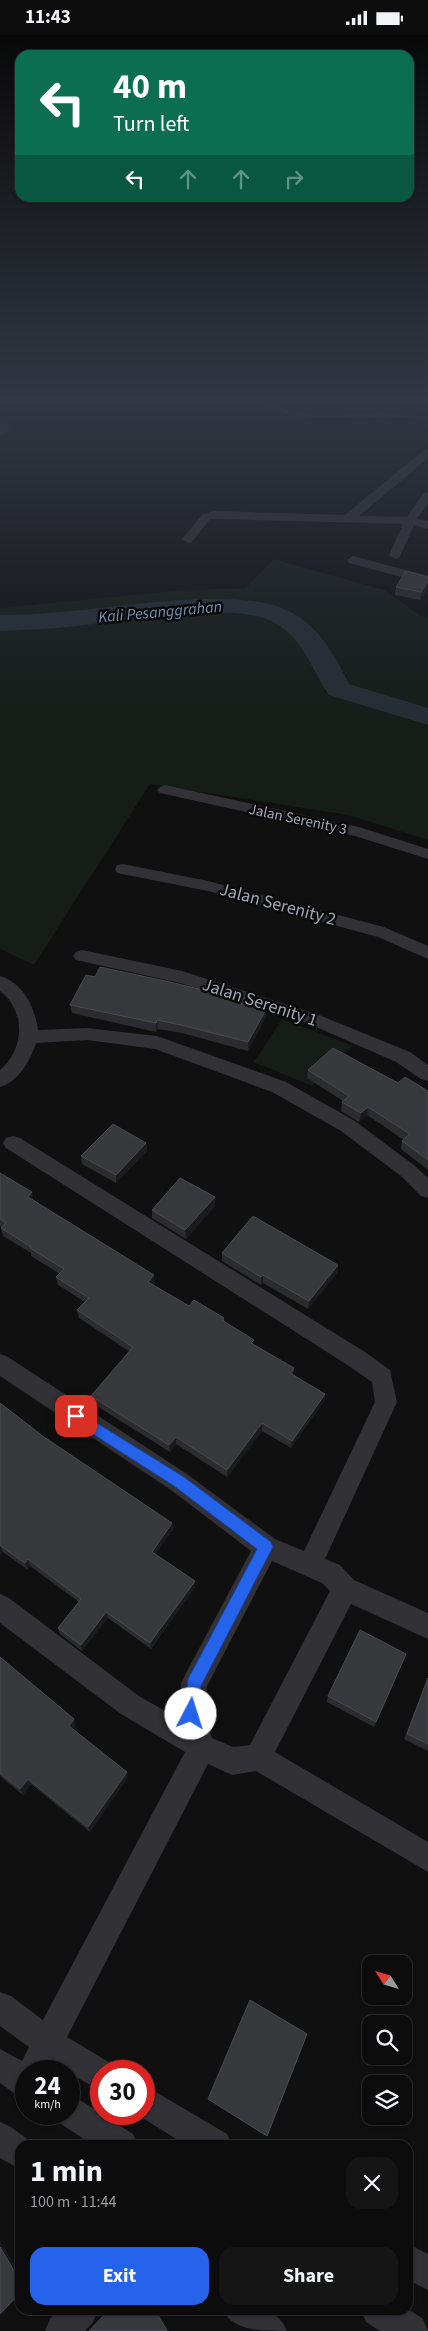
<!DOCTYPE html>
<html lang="en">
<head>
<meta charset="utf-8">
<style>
  :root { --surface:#0c0c0d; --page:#151516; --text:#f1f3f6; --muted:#9a9b9d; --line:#2c2c2e; --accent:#2563eb }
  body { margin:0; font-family:"Source Sans 3",sans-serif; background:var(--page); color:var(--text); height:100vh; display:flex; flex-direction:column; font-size:19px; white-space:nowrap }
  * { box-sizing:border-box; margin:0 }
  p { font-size:16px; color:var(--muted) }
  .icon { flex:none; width:28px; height:28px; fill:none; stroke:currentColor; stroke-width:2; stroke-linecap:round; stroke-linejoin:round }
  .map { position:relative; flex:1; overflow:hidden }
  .drawer { position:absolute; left:15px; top:2105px; width:398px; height:175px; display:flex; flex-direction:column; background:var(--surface); border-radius:15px; box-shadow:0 1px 4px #0004,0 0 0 1px var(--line) }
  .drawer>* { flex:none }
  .banner { position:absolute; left:15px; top:15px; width:399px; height:152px; border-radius:15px; box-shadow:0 1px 4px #0004,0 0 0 1px var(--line); background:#0b6e4f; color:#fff; overflow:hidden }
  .needle { width:32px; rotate:307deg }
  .buttons { position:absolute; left:362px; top:1920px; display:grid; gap:10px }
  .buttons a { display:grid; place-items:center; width:50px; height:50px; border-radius:10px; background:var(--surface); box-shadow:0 1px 4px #0004,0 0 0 1px var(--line); font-size:25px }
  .speed { position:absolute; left:15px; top:2025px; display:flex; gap:10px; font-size:25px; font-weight:700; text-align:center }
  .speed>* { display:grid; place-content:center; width:65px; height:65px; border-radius:50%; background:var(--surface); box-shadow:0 1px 4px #0004,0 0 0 1px var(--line); line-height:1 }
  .speed small { font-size:12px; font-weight:400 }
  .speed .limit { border:8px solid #d22; background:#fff; color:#111 }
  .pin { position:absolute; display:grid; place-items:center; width:42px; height:42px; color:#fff; margin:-21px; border-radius:10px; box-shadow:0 2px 8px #0006 }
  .me { position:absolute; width:55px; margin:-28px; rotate:5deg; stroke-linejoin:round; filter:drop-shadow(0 0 4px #0008) }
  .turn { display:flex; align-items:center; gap:18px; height:105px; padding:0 15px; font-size:22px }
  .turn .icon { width:65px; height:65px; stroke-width:2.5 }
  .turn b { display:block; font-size:35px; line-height:42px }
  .lanes { display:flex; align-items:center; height:48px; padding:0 15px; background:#0003; justify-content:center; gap:25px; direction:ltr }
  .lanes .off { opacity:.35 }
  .round { display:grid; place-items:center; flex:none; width:52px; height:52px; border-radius:15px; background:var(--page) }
  .summary { display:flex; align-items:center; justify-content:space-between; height:85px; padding:0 15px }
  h1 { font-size:30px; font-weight:700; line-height:38px }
  .cta { display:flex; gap:10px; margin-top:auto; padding:10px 15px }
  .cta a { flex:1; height:58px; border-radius:15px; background:var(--accent); color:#fff; font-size:20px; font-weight:700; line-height:58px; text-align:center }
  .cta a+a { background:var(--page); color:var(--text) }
  .status { display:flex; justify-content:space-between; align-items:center; height:35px; padding:0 25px; background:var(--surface); direction:ltr }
  .status svg { height:14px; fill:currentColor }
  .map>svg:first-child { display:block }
</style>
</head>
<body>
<div class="status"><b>11:43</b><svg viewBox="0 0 49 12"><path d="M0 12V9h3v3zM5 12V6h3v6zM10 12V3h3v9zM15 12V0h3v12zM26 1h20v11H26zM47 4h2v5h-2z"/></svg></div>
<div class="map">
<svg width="428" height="2296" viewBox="0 0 428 2296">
  <rect width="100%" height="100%" fill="#101011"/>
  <!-- green -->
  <path fill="#161c18" d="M273 524 384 555 421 581 428 583V805L348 780 150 749 34 930 0 914V573L175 556 246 553Z
    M282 984 353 1011 312 1051 254 1027Z"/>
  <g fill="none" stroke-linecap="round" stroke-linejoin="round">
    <!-- stream -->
    <path stroke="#262d35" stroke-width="4" d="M259 365C297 386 325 381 367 380 387 379 408 381 428 384"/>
    <!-- river -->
    <path fill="#262d35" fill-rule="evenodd" d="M0 388 7 390 10 394 7 399 0 401Z
      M205 564C283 563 314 575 349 649L428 673V690L329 660C311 634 304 604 275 588 237 565 122 586 76 591 51 594 25 595 0 596V580C69 580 136 566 205 564Z"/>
    <!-- street -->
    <path fill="#313136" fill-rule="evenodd" d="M428 414V423L359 481 407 482 424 458 428 457V468L417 484 428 486V494L414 490 399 523 395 524 389 520 403 489 214 484H210L192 507 188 508 182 504 202 480 214 476 345 480 424 415Z
      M353 521 428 541V549L349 528 347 525Z
      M165 750 359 792 428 814V824L355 801 160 758 157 755 160 752Z
      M123 829 208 846 384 892 428 911V924L378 902 208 856 117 838 115 834 117 830Z
      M82 915 182 936 319 980 410 1017 428 1030V1046L421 1044 396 1027 307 988 180 948 76 925 73 921 76 917Z
      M0 941C24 948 35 973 38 995L87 993 157 1001 286 1047 355 1086 415 1131 428 1143V1163L421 1161 401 1141 341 1096 272 1057 155 1014 87 1005 36 1008C30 1026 19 1046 0 1052V1035C25 1014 26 976 0 956Z
      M13 1101 20 1103 365 1317 390 1335 397 1367 325 1524 340 1530 354 1545 428 1578V1604L351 1569 275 1717 428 1807V1837L256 1736 232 1740 208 1729 67 2002 112 2029 115 2036H101V2056L53 2029 50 2036H26V2064L15 2059 0 2048V2014L22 2026 29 2012 0 1991V1957L11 1961 43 1985 185 1717 121 1679 0 1588V1559L9 1563 139 1661 179 1684 178 1679 181 1649 185 1640 251 1516 171 1455 0 1341V1319L8 1322 187 1439 275 1504 304 1516 375 1367 372 1347 349 1331 6 1113 3 1108 6 1103ZM272 1526 322 1548 330 1556 250 1710 233 1712 212 1703 204 1679 207 1651Z
      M144 2050 227 2099 232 2110H186L136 2079H144Z
      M69 2060 80 2065 133 2099 138 2110H93L58 2087 54 2079H69Z
      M0 2087 11 2092 31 2107 33 2110H20V2134L0 2123Z
      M408 2209 428 2219V2255L408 2245Z
      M408 2274 423 2284 428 2296H380L366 2287 361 2275Z
      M58 2275H98L93 2287 85 2296H45L50 2284Z
      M222 2275C249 2275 275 2267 287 2296 260 2296 234 2296 222 2275Z"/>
  </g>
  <!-- wall -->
  <path fill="#2c2c2f" d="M428 542V553L420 565 395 560 396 552Z
    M95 942 267 980 248 1016 182 998 158 994 156 997 72 978 70 970Z
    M308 1035 398 1048 428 1056V1135L401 1114 402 1106 404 1105 367 1080 359 1087 341 1076 342 1067 343 1066 307 1043Z
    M146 1108 147 1116 116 1148 82 1129 81 1121Z
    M0 1138 33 1165 155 1248 153 1250 189 1271 224 1283V1286L254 1310 294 1333 293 1340 325 1359 324 1366 291 1413 262 1396 227 1442 176 1409 170 1417 92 1368 91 1361 130 1317 79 1283 77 1275 85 1267 58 1250 56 1242 60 1239 31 1221V1218L3 1201 1 1192 0 1191Z
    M215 1171 186 1204 152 1183V1175Z
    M222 1218 338 1230 337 1238 308 1274 263 1248 261 1250 222 1226Z
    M0 1368 44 1402 172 1488 173 1495 155 1519 195 1546V1552L151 1614 108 1583 82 1616 60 1599 58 1593 79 1567 30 1531 27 1534 3 1517 0 1521Z
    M406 1619 374 1692 327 1667 328 1661Z
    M0 1622 76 1690 73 1694 128 1742 90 1797 31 1749 23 1760 0 1741Z
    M428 1642V1716L404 1704Z
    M208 2064 267 2101H266L209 2065Z"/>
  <!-- shaded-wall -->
  <path fill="#1b1b1d" d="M428 546V553L420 565 421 557Z
    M268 971 267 980 248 1016V1007Z
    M157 985 158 994 156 997V988Z
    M368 1072 367 1080 359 1087 361 1078Z
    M146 1108 147 1116 116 1148V1140Z
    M32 1157 34 1166 28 1162Z
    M215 1162V1171L186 1204 185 1195Z
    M338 1230 337 1238 308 1274 309 1266Z
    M154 1240 155 1248 149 1255 148 1247Z
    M263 1240V1248L261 1250V1242Z
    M325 1359 324 1366 291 1413 292 1406Z
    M262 1388V1396L227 1442V1435Z
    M176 1402V1409L170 1417 169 1410Z
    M172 1488 173 1495 152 1523V1517Z
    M0 1511H1L3 1517 0 1521Z
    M28 1524 30 1531 27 1534 25 1528Z
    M195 1546V1552L151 1614 150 1608Z
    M106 1577 108 1583 82 1616 81 1610Z
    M74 1684 76 1690 71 1697 69 1691Z
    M127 1737 128 1742 90 1797 88 1792Z
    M28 1744 31 1749 23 1760 20 1754Z
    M0 2206 20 2240V2246L0 2212Z
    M20 2258V2259L0 2280V2279Z
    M155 2275H157L169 2296H167Z"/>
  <!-- building -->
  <path fill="#38393d" stroke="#484a50" d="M406 536 428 542V546L421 557 396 552Z
    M100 932 170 947 268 971 248 1007 181 990 157 985 156 988 70 970 86 940 95 942Z
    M333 1013 398 1048 405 1042 428 1056V1125L402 1106 410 1099 368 1072 361 1078 347 1070 342 1067 349 1061 308 1035Z
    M113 1089 146 1108 116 1140 81 1121Z
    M0 1138 32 1157 28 1162 154 1240 148 1247 189 1271 194 1265 224 1283 222 1285 254 1305 251 1308 294 1333 290 1338 325 1359 292 1406 262 1388 227 1435 176 1402 169 1410 91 1361 133 1312 77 1275 89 1263 56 1242 64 1234 30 1213 31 1212 1 1193 6 1188 0 1184Z
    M180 1143 215 1162 185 1195 152 1175Z
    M253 1181 338 1230 309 1266 263 1240 261 1242 222 1218Z
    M0 1368 44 1402 172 1488 152 1517 195 1546 150 1608 106 1577 81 1610 58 1593 81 1564 28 1524 25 1528 1 1511H0Z
    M360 1595 406 1619 376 1687 328 1661Z
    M0 1622 74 1684 69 1691 127 1737 88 1792 28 1744 20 1754 0 1738Z
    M428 1643V1709L407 1699Z
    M250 1965 307 1999 267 2101 208 2064Z
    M0 2212 20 2246V2258L0 2279Z
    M109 2275H155L167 2296H89Z"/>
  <!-- sky -->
  <linearGradient id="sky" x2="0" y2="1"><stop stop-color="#090909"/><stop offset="0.53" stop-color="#313743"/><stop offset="1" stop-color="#313743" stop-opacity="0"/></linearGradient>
  <rect width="428" height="687" fill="url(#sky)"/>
  <!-- route -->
  <path fill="#2563eb" stroke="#184099" d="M76 1375 184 1442 271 1507 273 1512 201 1651 196 1684 191 1686 186 1684 183 1679 188 1644 257 1514 174 1451 71 1385 69 1381 71 1377Z"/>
  <g text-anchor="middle" stroke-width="5" stroke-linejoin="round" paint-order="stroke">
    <!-- far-street labels -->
    <g font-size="15" fill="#a0a4b3" stroke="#0b0b0c">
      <text transform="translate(298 784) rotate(12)" y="5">Jalan Serenity 3</text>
    </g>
    <!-- far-water labels -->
    <g font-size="16" font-style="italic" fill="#758fb0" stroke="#0b0b0c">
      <text transform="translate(160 576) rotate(-5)" y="6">Kali Pesanggrahan</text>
    </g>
    <!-- street labels -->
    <g font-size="18" fill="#a0a4b3" stroke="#0b0b0c">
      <text transform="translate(278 869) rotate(15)" y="6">Jalan Serenity 2</text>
      <text transform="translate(260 967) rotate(18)" y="6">Jalan Serenity 1</text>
    </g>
  </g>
</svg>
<div class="buttons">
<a><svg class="needle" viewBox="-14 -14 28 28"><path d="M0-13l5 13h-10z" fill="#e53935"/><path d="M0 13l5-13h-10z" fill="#9a9b9d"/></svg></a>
<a><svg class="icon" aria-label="search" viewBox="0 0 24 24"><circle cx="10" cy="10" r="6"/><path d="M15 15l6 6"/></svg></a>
<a><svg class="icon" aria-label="layers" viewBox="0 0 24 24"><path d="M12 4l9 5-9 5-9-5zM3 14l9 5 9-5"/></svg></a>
</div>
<div class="speed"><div>24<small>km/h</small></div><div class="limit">30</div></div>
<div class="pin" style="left:76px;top:1381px;background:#d93025"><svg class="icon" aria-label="arrive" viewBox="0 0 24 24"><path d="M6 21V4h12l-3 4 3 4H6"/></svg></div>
<svg class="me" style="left:191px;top:1679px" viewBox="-20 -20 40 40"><circle r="19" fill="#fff"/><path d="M0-13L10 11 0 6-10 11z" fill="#2563eb"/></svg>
<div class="banner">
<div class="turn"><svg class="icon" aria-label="left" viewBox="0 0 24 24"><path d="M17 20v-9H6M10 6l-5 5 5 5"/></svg><div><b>40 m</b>Turn left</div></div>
<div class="lanes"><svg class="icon" aria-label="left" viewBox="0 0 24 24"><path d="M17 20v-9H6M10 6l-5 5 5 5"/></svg><svg class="icon off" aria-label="ahead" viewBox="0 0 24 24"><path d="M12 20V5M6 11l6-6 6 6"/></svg><svg class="icon off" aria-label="ahead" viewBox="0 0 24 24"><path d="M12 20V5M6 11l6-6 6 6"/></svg><svg class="icon off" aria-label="right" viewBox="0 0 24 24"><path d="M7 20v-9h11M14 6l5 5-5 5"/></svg></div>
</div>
<section class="drawer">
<div class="summary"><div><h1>1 min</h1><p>100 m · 11:44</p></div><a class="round"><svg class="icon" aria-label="close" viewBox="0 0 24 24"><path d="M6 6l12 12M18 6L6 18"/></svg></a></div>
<div class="cta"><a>Exit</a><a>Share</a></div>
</section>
</div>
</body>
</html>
